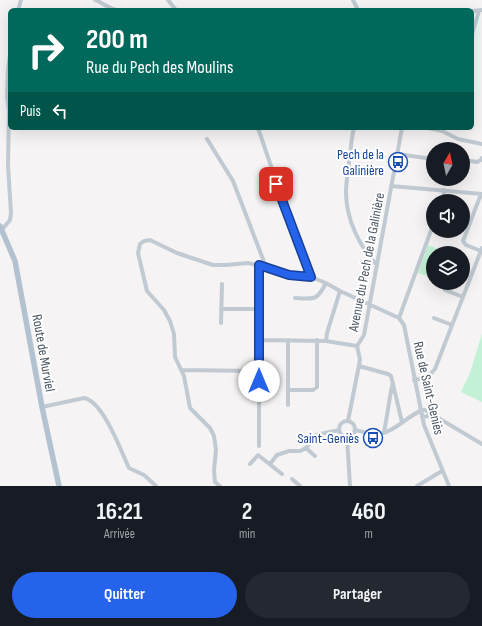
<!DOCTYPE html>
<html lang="fr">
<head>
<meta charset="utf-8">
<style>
  :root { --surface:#171b24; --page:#242831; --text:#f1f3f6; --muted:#9ea1a6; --accent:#2563eb }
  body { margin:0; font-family:"Sofia Sans Condensed",sans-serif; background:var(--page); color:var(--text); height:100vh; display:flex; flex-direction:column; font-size:15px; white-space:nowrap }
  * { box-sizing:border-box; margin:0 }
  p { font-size:13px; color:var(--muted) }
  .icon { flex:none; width:22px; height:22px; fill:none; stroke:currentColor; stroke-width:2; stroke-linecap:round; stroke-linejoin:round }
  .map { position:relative; height:486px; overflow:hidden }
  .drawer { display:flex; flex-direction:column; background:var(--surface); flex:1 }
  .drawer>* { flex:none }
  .hud { position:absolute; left:8px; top:8px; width:466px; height:122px; border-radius:6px; box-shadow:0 4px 16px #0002; background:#00695c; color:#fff; overflow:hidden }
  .needle { width:26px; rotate:9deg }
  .controls { position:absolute; left:426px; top:142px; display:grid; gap:8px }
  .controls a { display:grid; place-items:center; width:44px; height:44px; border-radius:50%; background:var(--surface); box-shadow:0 4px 16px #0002; font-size:20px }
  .pin { position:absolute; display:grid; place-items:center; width:34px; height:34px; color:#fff; margin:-17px; border-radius:8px; box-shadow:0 2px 6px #0006 }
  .me { position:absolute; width:44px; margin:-22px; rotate:0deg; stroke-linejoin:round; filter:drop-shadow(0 0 3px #0008) }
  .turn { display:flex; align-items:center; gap:14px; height:84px; padding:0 12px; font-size:18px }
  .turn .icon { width:52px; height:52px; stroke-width:2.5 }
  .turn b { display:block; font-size:28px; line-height:34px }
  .then { display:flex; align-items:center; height:38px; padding:0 12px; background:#0003; gap:8px; font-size:15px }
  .eta { display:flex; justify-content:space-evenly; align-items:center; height:68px; text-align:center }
  .eta b { font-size:24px; font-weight:700; line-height:28px }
  .button { display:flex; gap:8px; margin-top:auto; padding:8px 12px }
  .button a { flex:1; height:46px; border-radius:24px; background:var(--accent); color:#fff; font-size:16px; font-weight:700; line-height:46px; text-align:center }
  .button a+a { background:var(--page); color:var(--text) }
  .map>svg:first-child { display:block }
</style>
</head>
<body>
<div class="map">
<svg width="482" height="486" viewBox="0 0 482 486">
  <rect width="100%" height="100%" fill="#f5f3f3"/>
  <!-- green -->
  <path fill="#c3f1d5" d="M428 245 443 251 442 253H433V278L418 273Z
    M482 334V402L461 392 470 373Z"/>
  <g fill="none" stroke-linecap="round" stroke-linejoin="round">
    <!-- minor -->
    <path stroke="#c1cad2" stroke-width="4" d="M95 0C103 3 108 8 116 10
      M168 0 176 10
      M353 0 358 10
      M18 10 21 0
      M472 11 482 10
      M472 34 479 11
      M258 128 287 213 311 277 326 283 340 291 399 318
      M354 128C351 139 351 150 349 162 348 172 346 182 346 192 346 219 359 246 377 265
      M428 128 442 131 458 139 482 144
      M207 139 233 181 266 267
      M397 154 433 159
      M463 160 477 162 481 160 482 158
      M391 186 482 194
      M481 194 463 241 466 245 481 251
      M442 201 444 193 443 190
      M1 231 10 220 11 213 8 165 9 111 7 97 8 69 10 55
      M445 290 463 297
      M295 298C314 299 317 301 326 283
      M221 309H259
      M399 318 404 325 424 425 449 486
      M399 318 433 225
      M434 318 452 325
      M221 323 222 284
      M259 340 326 341 357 346
      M326 341 327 333 340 291
      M359 366 388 374 391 376 402 422
      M182 370 259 371
      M414 380 428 377 435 369 482 248
      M288 390H313L317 387V340
      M288 405V340
      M42 407 84 398C103 401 121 451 129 468L144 475 156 486
      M420 410H425L482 444
      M422 417 428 416 435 417
      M339 429a8 8 0 1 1 16 0a8 8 0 1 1-16 0Z
      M348 421 360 360 357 346 364 335 402 128
      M355 430C364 432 374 435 383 433 397 430 407 416 421 411
      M384 433 391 391 393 383
      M347 437 350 486
      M259 446V265
      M306 448 315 456
      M250 464 258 455 282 474
      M270 464 277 455 289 451H300L306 448 316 435 339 430
      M292 479 300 486
      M220 486 215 482 214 470 216 450 214 436 210 428 190 408 184 376 175 357 174 334 170 321 164 310 147 291 138 253 140 244 144 241 150 240 177 253 213 265H226L248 263 266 267 289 275 311 277
      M417 486 442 471"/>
    <!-- major -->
    <path stroke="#b3c2d1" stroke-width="5.5" d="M0 226 15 261 42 407 59 486"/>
  </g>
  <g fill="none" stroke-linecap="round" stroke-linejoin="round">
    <defs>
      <path id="route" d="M259 381V265L289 275 311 277 276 184"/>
    </defs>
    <!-- route casing -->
    <use href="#route" stroke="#184099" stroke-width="10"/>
    <!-- route -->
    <use href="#route" stroke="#2563eb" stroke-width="7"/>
  </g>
  <!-- icons -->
  <defs>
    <symbol id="bus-ring" viewBox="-11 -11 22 22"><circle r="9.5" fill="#fff" stroke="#1a4fb4" stroke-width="1.5"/><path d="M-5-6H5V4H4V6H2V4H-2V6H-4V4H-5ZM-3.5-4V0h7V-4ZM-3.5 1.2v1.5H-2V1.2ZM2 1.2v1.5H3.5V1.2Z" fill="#1a4fb4"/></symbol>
  </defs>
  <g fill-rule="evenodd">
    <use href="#bus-ring" x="387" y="151" width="22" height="22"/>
    <use href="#bus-ring" x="362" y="427" width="22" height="22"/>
  </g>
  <g text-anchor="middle" stroke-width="4" stroke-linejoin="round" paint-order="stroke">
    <!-- transit labels -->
    <g font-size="14" fill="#164399" stroke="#fff" text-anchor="end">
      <text x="384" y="159">Pech de la<tspan x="384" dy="16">Galinière</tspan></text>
      <text x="359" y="443">Saint-Geniès</text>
    </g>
    <!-- street labels -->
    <g font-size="14" fill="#4a5661" stroke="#fff">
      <text transform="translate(366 262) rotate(-79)" y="5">Avenue du Pech de la Galinière</text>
      <text transform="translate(44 353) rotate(80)" y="5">Route de Murviel</text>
      <text transform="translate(429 388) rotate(77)" y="5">Rue de Saint-Geniès</text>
    </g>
  </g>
</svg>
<div class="controls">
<a><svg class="needle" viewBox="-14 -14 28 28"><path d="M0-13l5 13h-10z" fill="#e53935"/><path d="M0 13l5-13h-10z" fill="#9ea1a6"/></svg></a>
<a><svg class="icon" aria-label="sound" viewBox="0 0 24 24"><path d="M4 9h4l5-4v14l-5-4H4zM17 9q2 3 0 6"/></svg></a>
<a><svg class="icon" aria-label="layers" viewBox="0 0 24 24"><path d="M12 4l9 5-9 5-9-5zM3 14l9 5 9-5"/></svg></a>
</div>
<div class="pin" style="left:276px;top:184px;background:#d93025"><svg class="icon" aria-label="arrive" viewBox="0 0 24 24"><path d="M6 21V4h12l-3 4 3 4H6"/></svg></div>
<svg class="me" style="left:259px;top:381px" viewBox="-20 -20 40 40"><circle r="19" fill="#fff"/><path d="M0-13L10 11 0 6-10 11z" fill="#2563eb"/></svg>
<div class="hud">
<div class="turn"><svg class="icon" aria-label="right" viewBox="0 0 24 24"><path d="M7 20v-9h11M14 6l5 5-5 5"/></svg><div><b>200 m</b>Rue du Pech des Moulins</div></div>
<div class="then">Puis<svg class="icon" aria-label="left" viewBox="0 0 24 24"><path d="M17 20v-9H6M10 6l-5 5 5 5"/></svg></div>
</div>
</div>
<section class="drawer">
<div class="eta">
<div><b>16:21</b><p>Arrivée</p></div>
<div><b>2</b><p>min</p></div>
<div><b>460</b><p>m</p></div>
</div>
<div class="button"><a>Quitter</a><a>Partager</a></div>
</section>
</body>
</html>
